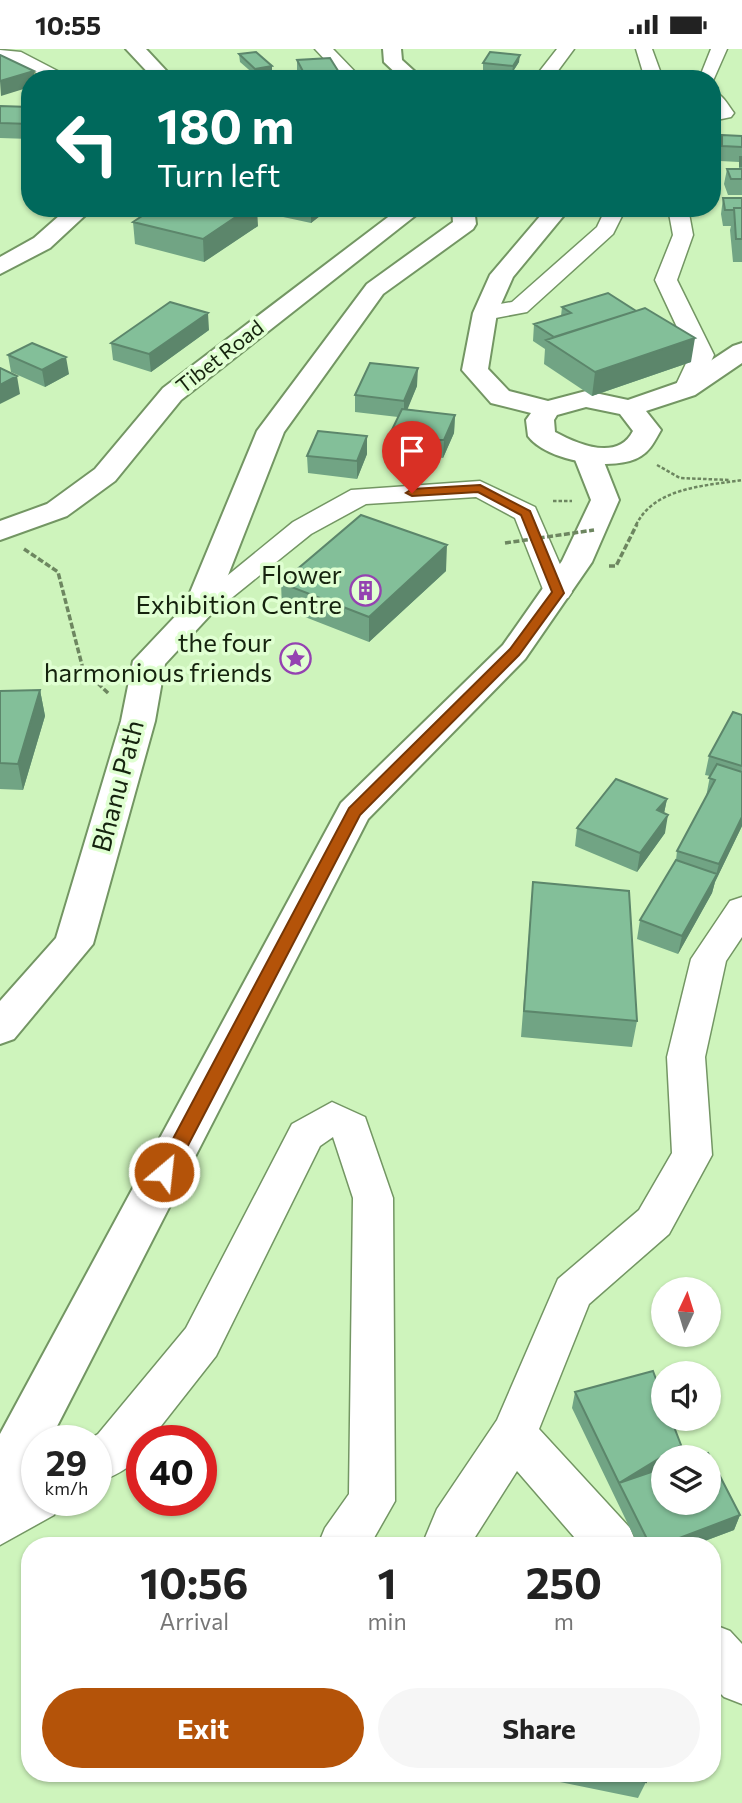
<!DOCTYPE html>
<html lang="en">
<head>
<meta charset="utf-8">
<style>
  :root { --surface:#fff; --page:#f6f6f6; --text:#222; --muted:#767676; --accent:#b45309 }
  body { margin:0; font-family:Commissioner,sans-serif; background:var(--page); color:var(--text); height:100vh; display:flex; flex-direction:column; font-size:26px; white-space:nowrap }
  * { box-sizing:border-box; margin:0 }
  p { font-size:23px; color:var(--muted) }
  .icon { flex:none; width:38px; height:38px; fill:none; stroke:currentColor; stroke-width:2; stroke-linecap:round; stroke-linejoin:round }
  .map { position:relative; flex:1; overflow:hidden }
  .side { position:absolute; left:21px; top:1488px; width:700px; height:245px; display:flex; flex-direction:column; background:var(--surface); border-radius:28px; box-shadow:0 2px 5px #0004 }
  .side>* { flex:none }
  .top-card { position:absolute; left:21px; top:21px; width:700px; height:147px; border-radius:28px; box-shadow:0 2px 5px #0004; background:#00695c; color:#fff; overflow:hidden }
  .needle { width:46px; rotate:4deg }
  .buttons { position:absolute; left:651px; top:1228px; display:grid; gap:14px }
  .buttons a { display:grid; place-items:center; width:70px; height:70px; border-radius:50%; background:var(--surface); box-shadow:0 2px 5px #0004; font-size:35px }
  .speed { position:absolute; left:21px; top:1376px; display:flex; gap:14px; font-size:35px; font-weight:700; text-align:center }
  .speed>* { display:grid; place-content:center; width:91px; height:91px; border-radius:50%; background:var(--surface); box-shadow:0 2px 5px #0004; line-height:1 }
  .speed small { font-size:18px; font-weight:400 }
  .speed .limit { border:10px solid #d22; background:#fff; color:#111 }
  .pin { position:absolute; display:grid; place-items:center; width:60px; height:60px; color:#fff; margin:-72px -30px; border-radius:50% 50% 50% 0; rotate:-45deg; box-shadow:0 0 7px #0007 }
  .pin .icon { rotate:45deg }
  .me { position:absolute; width:77px; margin:-38px; rotate:28deg; stroke-linejoin:round; filter:drop-shadow(0 0 5px #0008) }
  .turn { display:flex; align-items:center; gap:24px; height:147px; padding:0 21px; font-size:32px }
  .turn .icon { width:91px; height:91px; stroke-width:2.5 }
  .turn b { display:block; font-size:49px; line-height:60px }
  .eta { display:flex; justify-content:space-evenly; align-items:center; height:119px; text-align:center }
  .eta b { font-size:42px; font-weight:700; line-height:49px }
  .cta { display:flex; gap:14px; margin-top:auto; padding:14px 21px }
  .cta a { flex:1; height:80px; border-radius:42px; background:var(--accent); color:#fff; font-size:28px; font-weight:700; line-height:80px; text-align:center }
  .cta a+a { background:var(--page); color:var(--text) }
  .status { display:flex; justify-content:space-between; align-items:center; height:49px; padding:0 35px; background:var(--surface); direction:ltr }
  .status svg { height:19px; fill:currentColor }
  .map>svg:first-child { display:block }
</style>
</head>
<body>
<div class="status"><b>10:55</b><svg viewBox="0 0 49 12"><path d="M0 12V9h3v3zM5 12V6h3v6zM10 12V3h3v9zM15 12V0h3v12zM26 1h20v11H26zM47 4h2v5h-2z"/></svg></div>
<div class="map">
<svg width="742" height="1754" viewBox="0 0 742 1754">
  <rect width="100%" height="100%" fill="#cef4bc"/>
  <g fill="none" stroke-linecap="round" stroke-linejoin="round">
    <defs>
      <path id="minor" d="M315 0H333L362 30H343Z
        M557 0H574L557 23 560 30H542L539 23Z
        M636 0H652L663 30H645Z
        M711 0H727L712 34V30H699Z
        M0 1 21 3 73 30H49L12 12 0 11Z
        M712 42C722 44 728 56 734 64L731 68 712 72Z
        M606 159H626L613 185 527 263 485 271 477 269 474 264 477 259 512 253 597 178Z
        M668 159H688L693 186 677 231 714 306 698 340 694 345H678L674 340 690 306 655 231 673 186Z
        M480 432 535 458 572 543 568 549 558 551 548 549 544 543 515 469 476 448 366 455 311 485 208 568 198 571 188 568 184 562 293 473 351 441Z
        M742 848V888L726 912 705 1008 712 1106 669 1185 589 1255 539 1380 630 1479 637 1496H581L517 1422 470 1496H422L437 1460 497 1371 558 1230 639 1161 672 1104 667 1008 691 910 730 852Z
        M332 1053 365 1068 393 1149 395 1452 370 1496H318L325 1479 349 1445 353 1149 333 1088 320 1097 216 1307 150 1391H142C142 1416 116 1426 96 1434V1391H88L98 1385 186 1279 292 1075Z
        M37 1427V1451H60L54 1466 0 1496V1446Z
        M712 1575 730 1582 742 1595V1655L724 1648 712 1636Z"/>
      <path id="tertiary" d="M400 159H425L181 351 115 432 67 467 0 491V472L47 455 95 420 163 339Z
        M452 159H474L476 175 473 180 383 245 284 383 214 562 165 615 155 672 93 895 14 990 0 995V952L56 889 121 672 133 612 184 558 257 382 367 235 453 173Z
        M588 400 598 402 602 408 619 451 592 513 525 610 368 770 50 1391H37V1417L18 1454 0 1461V1385L341 754 503 596 562 512 591 451 574 408 578 402Z"/>
      <path id="primary" d="M126 0H146L174 30H154Z
        M383 0H401L402 11 423 30H402L384 13Z
        M68 159H93L50 199 0 225V208L34 189Z
        M547 159H570L513 228 497 264 488 320 509 342 548 352 586 342 628 351 677 334 733 297 742 294V314L695 346 646 362 661 381C655 391 651 401 641 407 615 424 546 412 528 387L526 371 531 364 491 354 462 321 473 264 490 226ZM586 358 620 365 633 382C618 412 579 396 555 383L554 371 557 366Z"/>
    </defs>
    <!-- minor casing -->
    <use href="#minor" stroke="#739663" stroke-width="3"/>
    <!-- tertiary casing -->
    <use href="#tertiary" stroke="#739663" stroke-width="4"/>
    <!-- primary casing -->
    <use href="#primary" stroke="#739663" stroke-width="4"/>
    <!-- path-far1 -->
    <path stroke="#6d8660" stroke-width="2.5" stroke-dasharray="3.5 2" stroke-linecap="butt" d="M657 416 680 429 729 431
      M553 452H572
      M636 476C655 438 705 437 742 431"/>
    <!-- path -->
    <path stroke="#6d8660" stroke-width="3.5" stroke-dasharray="6 2.5" stroke-linecap="butt" d="M24 500 58 523 83 620 109 645
      M609 517H616L637 475"/>
    <!-- minor -->
    <use href="#minor" fill="#fff" fill-rule="evenodd"/>
    <!-- tertiary -->
    <use href="#tertiary" fill="#fff" fill-rule="evenodd"/>
    <!-- primary -->
    <use href="#primary" fill="#fff" fill-rule="evenodd"/>
    <!-- path-bridge -->
    <path stroke="#6d8660" stroke-width="3.5" stroke-dasharray="6 2.5" stroke-linecap="butt" d="M505 494 594 481"/>
  </g>
  <!-- wall -->
  <path fill="#71a484" d="M239 5 272 17V25L256 27 240 13Z
    M297 11 342 30H299L297 26Z
    M519 13 512 24 483 21V14Z
    M0 57 30 58V90L0 89Z
    M722 86 742 87V146H728L724 135 727 120H739V113L720 112V101Z
    M723 149H742V213H733L730 181 731 177H723L721 165Z
    M259 159H330L311 174 260 163Z
    M133 173 258 177 204 213 135 195Z
    M562 258 691 313 592 347 544 315 545 300 533 292 534 275 561 267Z
    M209 281 151 323 113 311 111 294Z
    M8 306 69 325 45 338 11 323Z
    M417 337 407 360 455 366 454 384 443 409 437 408 432 421 409 418V410L388 407V389L398 368 355 363V346Z
    M367 405 357 430 308 424 307 407Z
    M446 522 369 593 282 559 281 534Z
    M40 641 45 667 23 741 0 740V642Z
    M742 666V777L715 833 712 844 678 905 637 890 640 871 676 811 677 802 706 748 710 727 705 726 709 707Z
    M667 750 664 764 665 784 637 823 575 797 577 779Z
    M533 833 637 972 632 998 521 988Z
    M575 1343 681 1396 677 1409H663V1454L740 1466 734 1481 694 1496H638L572 1359Z
    M516 1724H646V1733L638 1749Z"/>
  <!-- shaded-wall -->
  <path fill="#5c866b" d="M520 6 519 13 512 24 513 17Z
    M272 17V25L256 27 255 20Z
    M34 22 35 30H30V38L1 47 0 32Z
    M249 159H257L258 177 204 213 203 190Z
    M311 159H330L311 174Z
    M208 264 209 281 151 323 149 305Z
    M695 289 691 313 592 347 595 323Z
    M66 308 69 325 45 338 42 321Z
    M418 319 417 337 404 369V352Z
    M17 327 20 345 0 355V336Z
    M455 366 454 384 443 409 444 391Z
    M367 387V405L357 430V412Z
    M437 391V408L432 421V403Z
    M447 496 446 522 369 593V568Z
    M40 641 45 667 23 741 18 715Z
    M667 750 663 769 657 761Z
    M668 766 665 784 637 823 640 804Z
    M742 768V777L715 833 712 844 678 905 682 887 716 826 719 815Z
    M681 1396 677 1409H663V1420L619 1434Z
    M740 1466 734 1481 694 1496H661Z"/>
  <!-- building -->
  <path fill="#83bf99" stroke="#5c866b" stroke-width="2" d="M256 3 272 17 255 20 239 5Z
    M490 3 520 6 513 17 483 14Z
    M0 6 34 22 0 32Z
    M330 9 342 28 307 30 297 11Z
    M0 57 30 58V75L0 74Z
    M722 86 742 87V98L722 97Z
    M740 108H742V117H740Z
    M727 120H742V130H731Z
    M723 149H742V159H734V161H725Z
    M154 159H249L203 190 133 173Z
    M734 159H742V190H736Z
    M608 244 636 262 554 288 534 275 571 264 562 258Z
    M170 253 208 264 149 305 111 294Z
    M645 259 695 289 595 323 546 291Z
    M32 294 66 308 42 321 8 306Z
    M370 314 418 319 404 352 355 346Z
    M0 319 17 327 0 336Z
    M402 360 455 366 444 391H437L432 403 410 400 413 393 388 389Z
    M318 382 367 387 357 412 307 407Z
    M361 466 447 496 369 568 281 534Z
    M40 641 18 715 0 714V642Z
    M733 663 742 666V717L709 707Z
    M717 715 742 723V768L719 815 677 802 715 731 709 729Z
    M616 730 667 750 657 761 668 766 640 804 577 779Z
    M676 811 717 825 682 887 640 871Z
    M533 833 629 842 637 972 524 962Z
    M653 1322 663 1349V1370H671L681 1396 619 1434 575 1343Z
    M708 1404 740 1466 661 1496H650L619 1434 663 1419V1454H709V1409H694Z
    M601 1724H646V1733Z"/>
  <!-- route -->
  <path fill="#b45309" stroke="#753606" stroke-width="2" d="M480 436 530 462 564 544 519 606 360 766 171 1129H158L155 1123 158 1118 349 759 510 600 552 543 521 466 478 443 412 447 406 444 412 440Z"/>
  <!-- icons -->
  <defs>
    <symbol id="building-ring" viewBox="-11 -11 22 22"><circle r="9.5" fill="#e0ffd2" stroke="#9442b1" stroke-width="1.5"/><path d="M-4-6H4V6H1V3H-1V6H-4ZM-2.5-4.3h1.7v1.8h-1.7ZM.8-4.3h1.7v1.8H.8ZM-2.5-1h1.7V.8h-1.7ZM.8-1h1.7V.8H.8Z" fill="#9442b1"/></symbol>
    <symbol id="sight-ring" viewBox="-11 -11 22 22"><circle r="9.5" fill="#e0ffd2" stroke="#9442b1" stroke-width="1.5"/><path d="M0-6L1.8-2.2L6-1.7L2.9 1.2L3.7 5.4L0 3.3L-3.7 5.4L-2.9 1.2L-6-1.7L-1.8-2.2Z" fill="#9442b1"/></symbol>
  </defs>
  <g fill-rule="evenodd">
    <use href="#building-ring" x="348" y="524" width="35" height="35"/>
    <use href="#sight-ring" x="278" y="592" width="35" height="35"/>
  </g>
  <g text-anchor="middle" stroke-width="7" stroke-linejoin="round" paint-order="stroke">
    <!-- far-street labels -->
    <g font-size="21" fill="#15230e" stroke="#e0ffd2">
      <text transform="translate(220 308) rotate(-38)" y="7">Tibet Road</text>
    </g>
    <!-- poi labels -->
    <g font-size="26" fill="#15230e" stroke="#e0ffd2" text-anchor="end">
      <text x="342" y="535">Flower<tspan x="342" dy="30">Exhibition Centre</tspan></text>
      <text x="272" y="603">the four<tspan x="272" dy="30">harmonious friends</tspan></text>
    </g>
    <!-- street labels -->
    <g font-size="26" fill="#15230e" stroke="#e0ffd2">
      <text transform="translate(118 737) rotate(-75)" y="9">Bhanu Path</text>
    </g>
  </g>
</svg>
<div class="buttons">
<a><svg class="needle" viewBox="-14 -14 28 28"><path d="M0-13l5 13h-10z" fill="#e53935"/><path d="M0 13l5-13h-10z" fill="#767676"/></svg></a>
<a><svg class="icon" aria-label="sound" viewBox="0 0 24 24"><path d="M4 9h4l5-4v14l-5-4H4zM17 9q2 3 0 6"/></svg></a>
<a><svg class="icon" aria-label="layers" viewBox="0 0 24 24"><path d="M12 4l9 5-9 5-9-5zM3 14l9 5 9-5"/></svg></a>
</div>
<div class="speed"><div>29<small>km/h</small></div><div class="limit">40</div></div>
<div class="pin" style="left:412px;top:444px;background:#d93025"><svg class="icon" aria-label="arrive" viewBox="0 0 24 24"><path d="M6 21V4h12l-3 4 3 4H6"/></svg></div>
<svg class="me" style="left:164px;top:1123px" viewBox="-20 -20 40 40"><circle r="17" fill="#b45309" stroke="#fff" stroke-width="3"/><path d="M0-11L8 9 0 5-8 9z" fill="#fff"/></svg>
<div class="top-card">
<div class="turn"><svg class="icon" aria-label="left" viewBox="0 0 24 24"><path d="M17 20v-9H6M10 6l-5 5 5 5"/></svg><div><b>180 m</b>Turn left</div></div>
</div>
<section class="side">
<div class="eta">
<div><b>10:56</b><p>Arrival</p></div>
<div><b>1</b><p>min</p></div>
<div><b>250</b><p>m</p></div>
</div>
<div class="cta"><a>Exit</a><a>Share</a></div>
</section>
</div>
</body>
</html>
